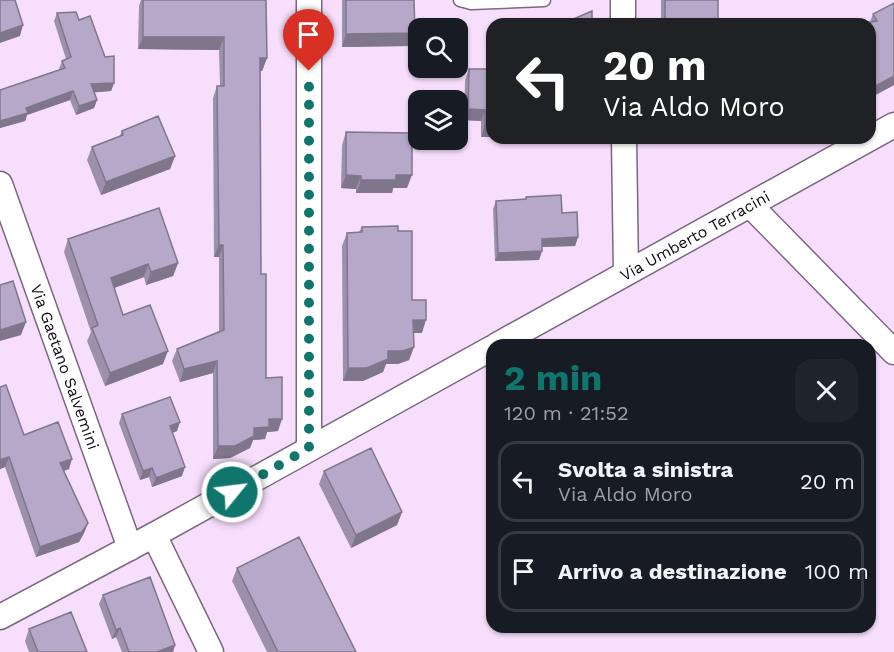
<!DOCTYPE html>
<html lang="it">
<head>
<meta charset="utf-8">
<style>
  :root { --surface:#171b24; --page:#20242c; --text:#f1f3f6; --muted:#9ea1a6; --line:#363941; --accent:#0f766e }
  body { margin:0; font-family:"Work Sans",sans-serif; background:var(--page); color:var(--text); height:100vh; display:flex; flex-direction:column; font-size:22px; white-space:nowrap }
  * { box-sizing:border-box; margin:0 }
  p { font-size:20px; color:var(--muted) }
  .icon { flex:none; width:33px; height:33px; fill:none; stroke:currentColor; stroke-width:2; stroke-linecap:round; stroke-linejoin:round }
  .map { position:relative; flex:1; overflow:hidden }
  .drawer { position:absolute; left:486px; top:339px; width:390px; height:294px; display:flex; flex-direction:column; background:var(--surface); border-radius:18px; box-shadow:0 2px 4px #0004 }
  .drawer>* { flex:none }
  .banner { position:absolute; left:486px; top:18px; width:390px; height:126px; border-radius:18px; box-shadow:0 2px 4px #0004; background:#202124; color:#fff; overflow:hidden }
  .controls { position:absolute; left:408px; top:18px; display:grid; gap:12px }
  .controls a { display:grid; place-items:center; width:60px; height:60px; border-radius:12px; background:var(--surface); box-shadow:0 2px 4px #0004; font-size:30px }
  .pin { position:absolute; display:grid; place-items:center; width:51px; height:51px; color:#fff; margin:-62px -26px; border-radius:50% 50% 50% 0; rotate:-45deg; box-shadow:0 0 6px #0007 }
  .pin .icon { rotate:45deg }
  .me { position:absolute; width:66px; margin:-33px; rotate:61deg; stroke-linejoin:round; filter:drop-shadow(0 0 4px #0008) }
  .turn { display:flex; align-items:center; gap:21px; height:126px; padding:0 18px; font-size:27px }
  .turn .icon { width:78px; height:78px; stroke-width:2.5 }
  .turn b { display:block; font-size:42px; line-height:51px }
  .round { display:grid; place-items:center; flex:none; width:63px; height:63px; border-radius:18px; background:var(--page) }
  .overview { display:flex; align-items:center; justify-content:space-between; height:102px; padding:0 18px }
  h1 { font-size:36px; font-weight:700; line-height:45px; color:var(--accent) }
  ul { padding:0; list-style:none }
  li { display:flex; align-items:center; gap:18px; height:81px; margin:0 12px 9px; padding:0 6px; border:3px solid var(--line); border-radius:18px }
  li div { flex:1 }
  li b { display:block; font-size:22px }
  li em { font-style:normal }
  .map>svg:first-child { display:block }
</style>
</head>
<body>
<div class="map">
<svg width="894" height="652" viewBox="0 0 894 652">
  <rect width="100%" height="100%" fill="#f6defc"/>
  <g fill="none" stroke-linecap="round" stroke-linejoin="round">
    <defs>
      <path id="lane" d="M460 0 471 3 544 0"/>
      <g id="street">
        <path d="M309 0V448"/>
        <path d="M623 0V24"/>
        <path d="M624 138 626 273"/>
        <path id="s1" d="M0 184 130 548"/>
        <path d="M750 205 894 352"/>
        <path id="s2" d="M497 345 894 125"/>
        <path d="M154 535 211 652"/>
        <path d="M0 617 154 535 492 348"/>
      </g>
    </defs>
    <!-- lane casing -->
    <use href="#lane" stroke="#7c6781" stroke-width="15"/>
    <!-- street casing -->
    <use href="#street" stroke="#7c6781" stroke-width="27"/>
    <!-- lane -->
    <use href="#lane" stroke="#fff" stroke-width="12"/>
    <!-- street -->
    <use href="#street" stroke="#fff" stroke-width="24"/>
  </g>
  <!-- wall -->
  <path fill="#9d90ac" d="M141 0H266L267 58 262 71H260L261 274 266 378 278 431 267 432 265 439 253 440 250 448 230 458 213 459V373L180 382 172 361 177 349 219 331V257H214L213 98 217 86H220L219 50 138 49 139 6Z
    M342 0H414L410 46 342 47Z
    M661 0H718V24H661Z
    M894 3V85L870 98V22L873 14Z
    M57 13 79 20 114 83 111 91 94 92 97 100 94 108 76 115 70 100 27 115 25 121 0 128V90L59 70V69L62 61 66 59 54 21Z
    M489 64H492V137H481V121L464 120 465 80 469 69H488Z
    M122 131 175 156 170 169 101 195 87 160 92 147 119 137Z
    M346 132 407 188H393L392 193H356V189L341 188 342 145Z
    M526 197 578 237 575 246 542 247V251L539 260 495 261 493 209 496 201 525 199Z
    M362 227 398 231 412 300 422 333H413L414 347 409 360 398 364H386L383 372 363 381H343L342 246 347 233 359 232Z
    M68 239 178 263 173 276 146 285 144 277 114 288 123 315 163 364 105 386 87 341 91 332 64 252Z
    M0 387 24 435 69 469 64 471 88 523 84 533 79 542 36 557 5 467 0 469Z
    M122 414 177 431 172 433 182 476 152 487 149 477 140 480 119 423Z
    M324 471 402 512 397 525 351 548 319 484Z
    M237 568 356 652H267L232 581Z
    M103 595 175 645 173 652H122L116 637 112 639 99 604Z
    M29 629 87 652H29L25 641Z"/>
  <!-- shaded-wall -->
  <path fill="#7f768c" d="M23 25 20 36 0 43V33Z
    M415 33 410 46 342 47 346 34Z
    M143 37H224L219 50 138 49Z
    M260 58H267L262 71H255Z
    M894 76V85L870 98V89Z
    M114 83 111 91 88 93 91 84Z
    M73 91 70 100 27 115 25 121 0 128V121L26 108Z
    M97 100 94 108 76 115 79 106Z
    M468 109 485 110 481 121 464 120Z
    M485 126H492V137H481Z
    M175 156 170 169 101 195 106 182Z
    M346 175 361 176 356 189 341 188Z
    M396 175H412L407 188H393L392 193H356L361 180Z
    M578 237 575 246 539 247 542 239Z
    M219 245H223L219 257H214Z
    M542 251 539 260 495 261 498 253Z
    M178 263 173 276 146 285 151 272Z
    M148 264 144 277 106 291 111 278Z
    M413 320H426L422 333H408Z
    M26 322 21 335 0 341V330Z
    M414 347 409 360 398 364H386L383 372 363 381H343L348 368 388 351Z
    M168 351 163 364 105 386 110 373Z
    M217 361 213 373 180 382 184 369Z
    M269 419H282L278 431 267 432 265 439 253 440 250 448 230 458 213 459 218 446Z
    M180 422 177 431 166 435 170 426Z
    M9 457 5 467 0 469V460Z
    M72 459 69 469 56 473 60 463Z
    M185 467 182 476 152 487 156 478Z
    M152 468 149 477 140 480 143 471Z
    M402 512 397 525 351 548 356 535Z
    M88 523 84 533 79 542 36 557 40 547Z
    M120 628 116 637 112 639 116 630Z
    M175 645 173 652H157Z"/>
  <!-- building -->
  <path fill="#b6a8c8" stroke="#7f768c" stroke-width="1.5" d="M0 0H15L23 25 0 33Z
    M143 0H266L267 58H260L261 274H266V378L282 377V419H269V427L254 428V436L235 446H218L217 361 184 369 177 349 224 330 223 245H219L217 86H224V37H143Z
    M346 0H414L415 33 346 34Z
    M665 0H718V24H665Z
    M894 3V76L870 89V24H857L877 21 873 14Z
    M592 11V24H562Z
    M76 12 79 20 90 16 105 57 114 56V83L91 84 97 100 79 106 73 91 26 108 28 113 0 121V90L65 68 62 61 71 57 57 13Z
    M489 64H492V126H485V110L468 109 469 69H490Z
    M158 116 175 156 106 182 92 147 123 135 122 131Z
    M346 132 412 133V175H396V180H361V176L346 175Z
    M561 195 562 213 577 212 578 237 542 239V251L498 253 496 201 526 199V197Z
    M159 208 178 263 151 272 148 264 111 278 123 315 150 305 168 351 110 373 92 328 98 325 68 239Z
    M398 226V231H412V300H426V320H413L414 347 403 351H388V359L367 368H348L347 233 362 232V227Z
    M13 281 26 322 0 330V285Z
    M6 385 24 435 58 422 72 459 60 463 88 523 82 532 40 547 9 457 0 460V387Z
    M170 397 180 422 170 426 185 467 156 478 152 468 143 471 122 414Z
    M371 448 402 512 356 535 324 471Z
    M299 537 356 652H278L237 568Z
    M150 577 175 645 157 652H129L120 628 116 630 103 595Z
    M71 612 87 652H38L29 629Z"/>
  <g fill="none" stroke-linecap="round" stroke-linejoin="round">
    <!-- route -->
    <path stroke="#0f766e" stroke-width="10" stroke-dasharray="0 18" d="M232 492 309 448V71"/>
  </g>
  <g text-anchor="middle" stroke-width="4.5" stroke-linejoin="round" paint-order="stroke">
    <!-- street labels -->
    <g font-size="16" fill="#120a14" stroke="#fbf1fd">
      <text dy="6" stroke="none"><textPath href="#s2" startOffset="226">Via Umberto Terracini</textPath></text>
      <text dy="6" stroke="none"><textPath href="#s1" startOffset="194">Via Gaetano Salvemini</textPath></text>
    </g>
  </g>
</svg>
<div class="controls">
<a><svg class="icon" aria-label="search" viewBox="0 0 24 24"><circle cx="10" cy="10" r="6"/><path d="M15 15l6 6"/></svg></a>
<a><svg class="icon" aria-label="layers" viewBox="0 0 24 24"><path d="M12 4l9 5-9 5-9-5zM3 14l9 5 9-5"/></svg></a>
</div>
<div class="pin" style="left:309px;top:71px;background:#d93025"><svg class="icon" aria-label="arrive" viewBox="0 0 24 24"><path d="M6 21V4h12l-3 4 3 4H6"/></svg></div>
<svg class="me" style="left:232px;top:492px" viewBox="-20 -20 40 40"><circle r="17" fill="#0f766e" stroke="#fff" stroke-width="3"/><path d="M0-11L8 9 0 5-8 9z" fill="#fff"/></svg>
<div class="banner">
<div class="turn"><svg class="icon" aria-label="left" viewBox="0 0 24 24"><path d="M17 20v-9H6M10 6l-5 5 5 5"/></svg><div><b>20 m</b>Via Aldo Moro</div></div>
</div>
<section class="drawer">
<div class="overview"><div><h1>2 min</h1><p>120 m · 21:52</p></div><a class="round"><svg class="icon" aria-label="close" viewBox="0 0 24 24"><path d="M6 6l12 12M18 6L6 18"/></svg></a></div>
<ul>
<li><svg class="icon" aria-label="left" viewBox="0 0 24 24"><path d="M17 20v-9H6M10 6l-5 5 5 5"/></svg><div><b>Svolta a sinistra</b><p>Via Aldo Moro</p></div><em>20 m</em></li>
<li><svg class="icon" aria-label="arrive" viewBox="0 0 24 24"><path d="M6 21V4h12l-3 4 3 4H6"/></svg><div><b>Arrivo a destinazione</b></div><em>100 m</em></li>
</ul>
</section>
</div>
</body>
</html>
